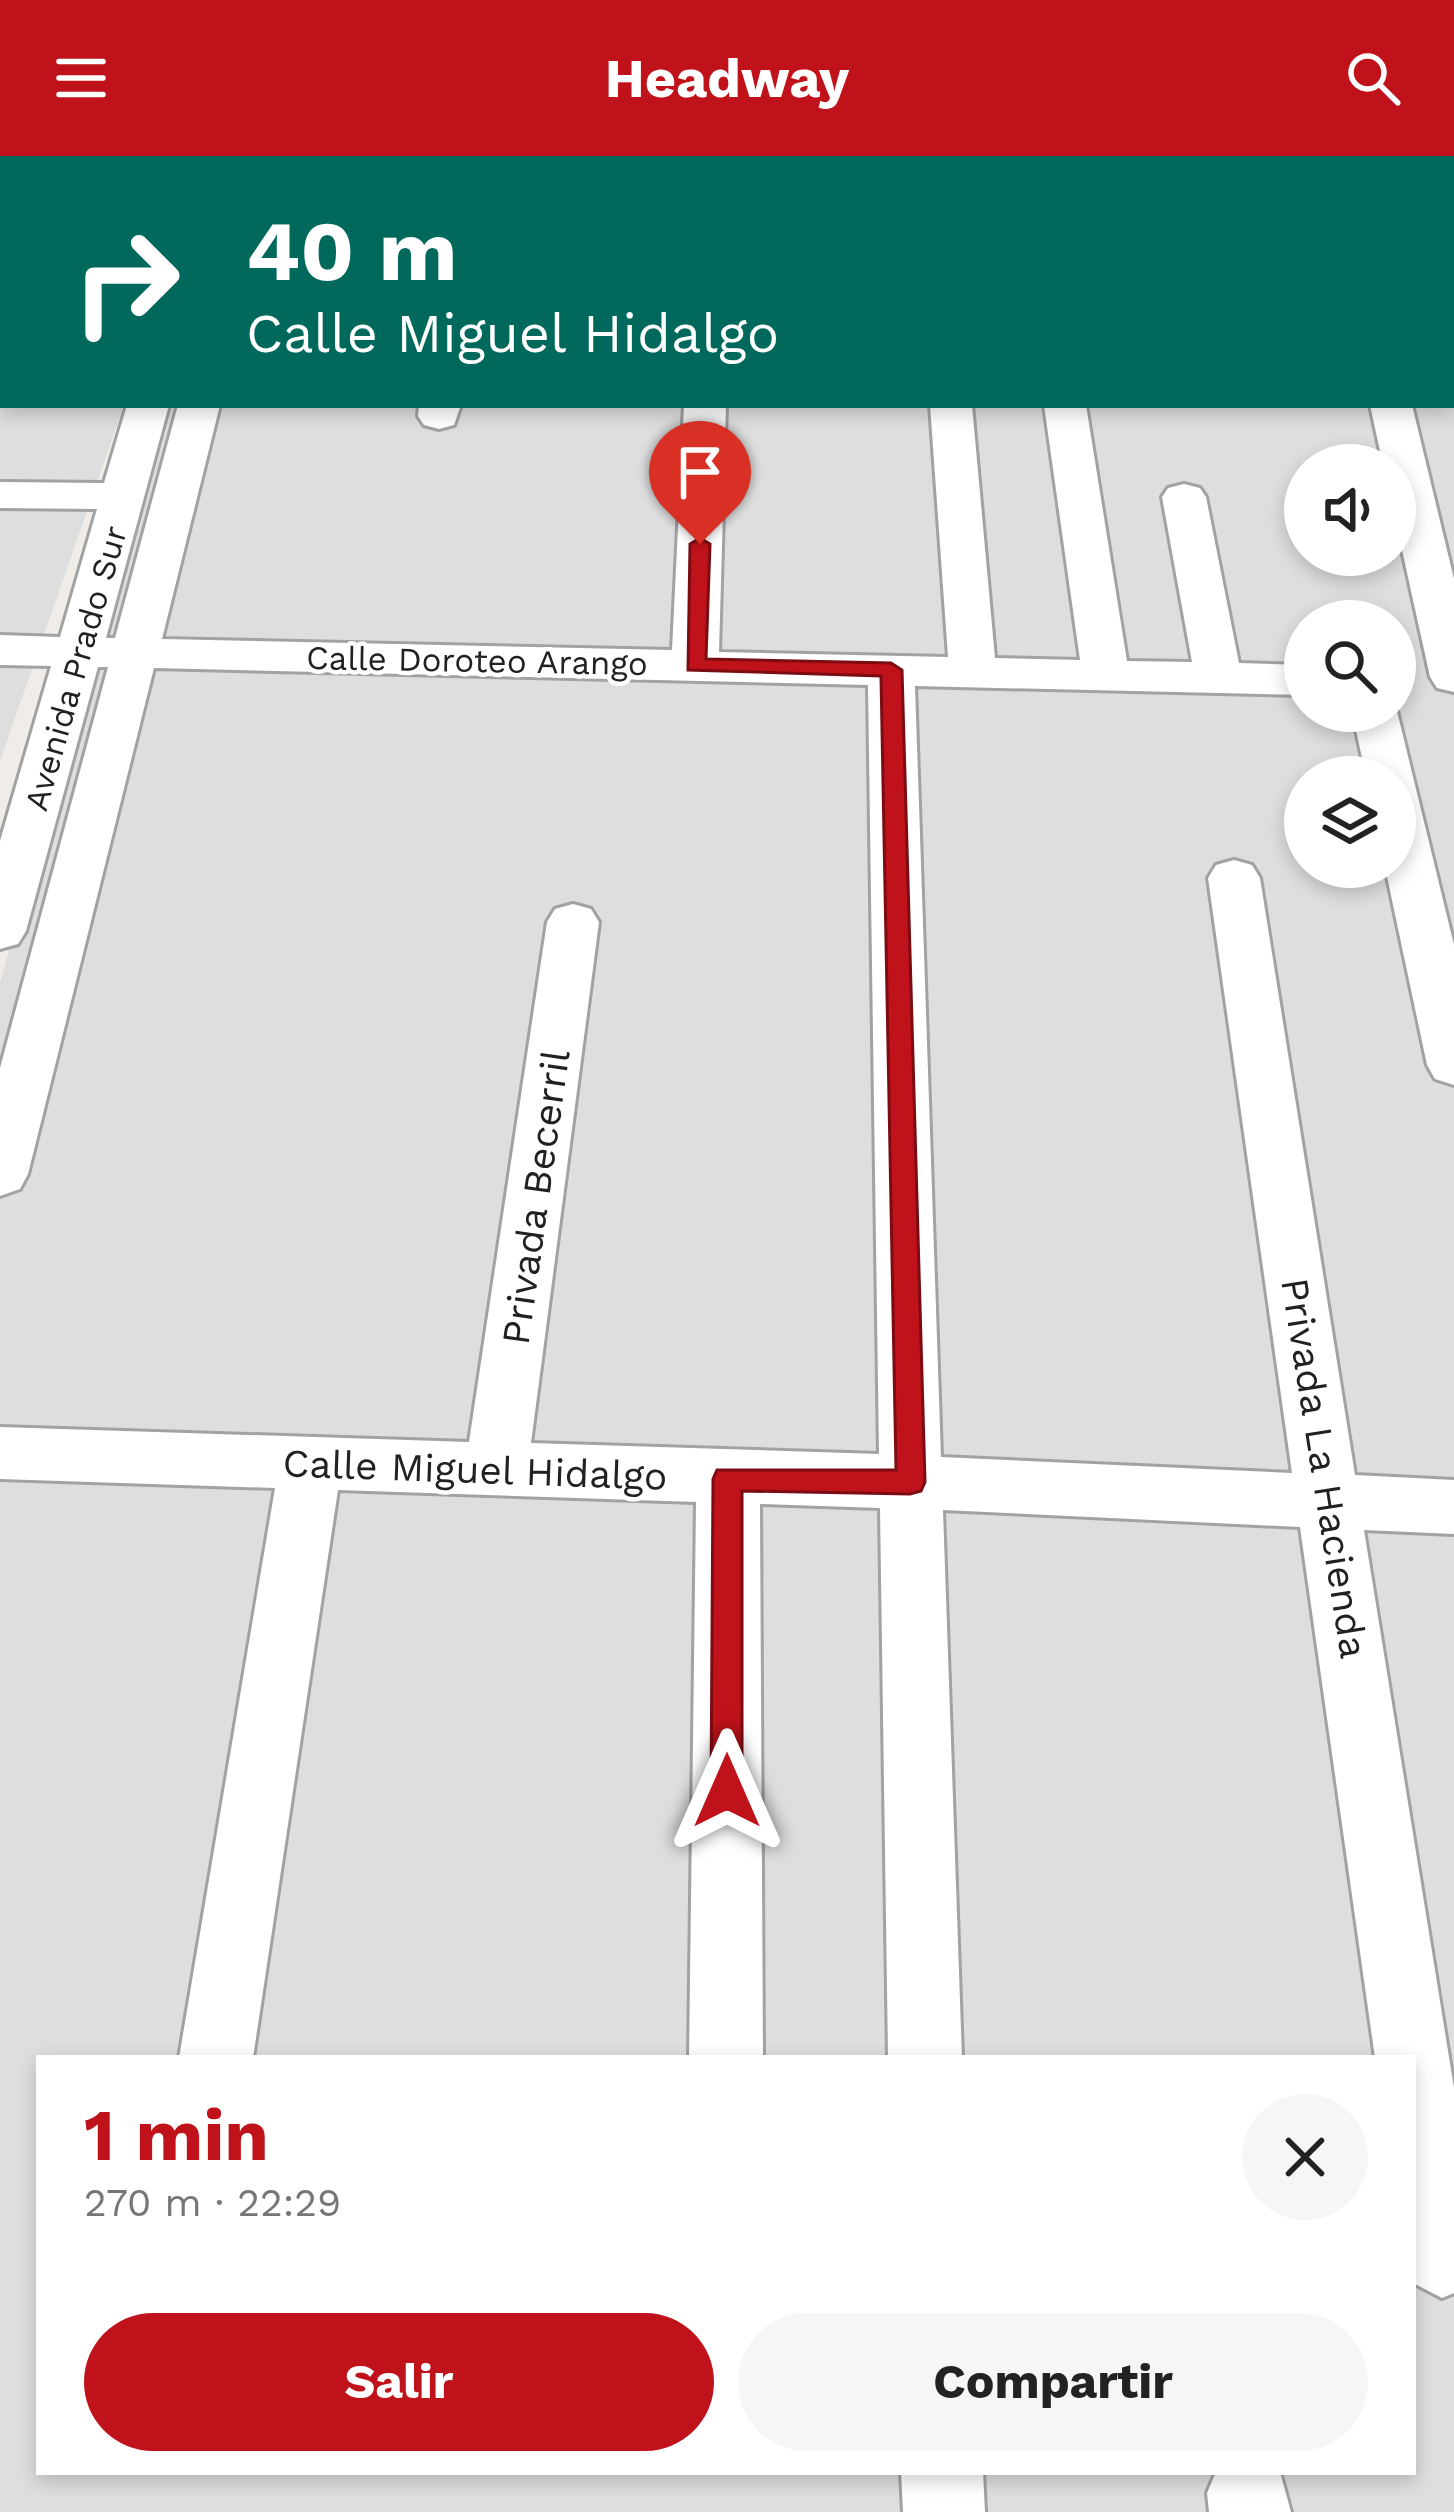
<!DOCTYPE html>
<html lang="es">
<head>
<meta charset="utf-8">
<style>
  :root { --surface:#fff; --page:#f6f6f6; --text:#222; --muted:#767676; --accent:#c0121b }
  body { margin:0; font-family:"Work Sans",sans-serif; background:var(--page); color:var(--text); height:100vh; display:flex; flex-direction:column; font-size:45px; white-space:nowrap }
  * { box-sizing:border-box; margin:0 }
  p { font-size:39px; color:var(--muted) }
  .icon { flex:none; width:66px; height:66px; fill:none; stroke:currentColor; stroke-width:2; stroke-linecap:round; stroke-linejoin:round }
  .map { position:relative; flex:1; overflow:hidden }
  .sheet { position:absolute; left:36px; top:1899px; width:1380px; height:420px; display:flex; flex-direction:column; background:var(--surface); border-radius:0px; box-shadow:0 6px 18px #0003 }
  .sheet>* { flex:none }
  .top-card { position:absolute; left:0px; top:0px; width:1455px; height:252px; box-shadow:0 6px 18px #0003; background:#00695c; color:#fff; overflow:hidden }
  .buttons { position:absolute; left:1284px; top:288px; display:grid; gap:24px }
  .buttons a { display:grid; place-items:center; width:132px; height:132px; border-radius:50%; background:var(--surface); box-shadow:0 6px 18px #0003; font-size:60px }
  .pin { position:absolute; display:grid; place-items:center; width:102px; height:102px; color:#fff; margin:-123px -51px; border-radius:50% 50% 50% 0; rotate:-45deg; box-shadow:0 0 12px #0007 }
  .pin .icon { rotate:45deg }
  .me { position:absolute; width:132px; margin:-66px; rotate:0deg; stroke-linejoin:round; filter:drop-shadow(0 0 9px #0008) }
  .turn { display:flex; align-items:center; gap:42px; height:252px; padding:0 48px; font-size:54px }
  .turn .icon { width:156px; height:156px; stroke-width:2.5 }
  .turn b { display:block; font-size:84px; line-height:102px }
  .round { display:grid; place-items:center; flex:none; width:126px; height:126px; border-radius:63px; background:var(--page) }
  .headline { display:flex; align-items:center; justify-content:space-between; height:204px; padding:0 48px }
  h1 { font-size:72px; font-weight:700; line-height:90px; color:var(--accent) }
  .button { display:flex; gap:24px; margin-top:auto; padding:24px 48px }
  .button a { flex:1; height:138px; border-radius:72px; background:var(--accent); color:#fff; font-size:48px; font-weight:700; line-height:138px; text-align:center }
  .button a+a { background:var(--page); color:var(--text) }
  header { display:flex; justify-content:space-between; align-items:center; height:156px; padding:0 48px; background:var(--accent); color:#fff; font-size:54px; font-weight:700 }
  .map>svg:first-child { display:block }
</style>
</head>
<body>
<header><svg class="icon" aria-label="menu" viewBox="0 0 24 24"><path d="M4 6h16M4 12h16M4 18h16"/></svg>Headway<svg class="icon" aria-label="search" viewBox="0 0 24 24"><circle cx="10" cy="10" r="6"/><path d="M15 15l6 6"/></svg></header>
<div class="map">
<svg width="1454" height="2356" viewBox="0 0 1454 2356">
  <rect width="100%" height="100%" fill="#f0ede9"/>
  <!-- residential -->
  <path fill="#dfdede" fill-rule="evenodd" d="M0 0H210L3 3V249H124L0 605Z
    M224 0H1454V2356H0V827L157 249H1452V3ZM1305 309H1395V399H1305ZM1305 465H1395V555H1305ZM1305 621H1395V711H1305ZM39 1902H1413V2316H39Z"/>
  <g fill="none" stroke-linecap="round" stroke-linejoin="round">
    <defs>
      <path id="minor" d="M197 0H235L196 3Z
        M245 0H283L244 3Z
        M461 0H499V3H461Z
        M1452 55H1454V79H1452Z
        M0 65H3V89H0Z
        M0 190H3V214H0Z
        M127 249H169L106 482H115L178 249H220L162 483 672 494 684 249H726L719 496 948 501 930 249H972L995 502 1080 504 1044 249H1086L1127 505 1192 506 1162 341 1168 332 1184 328 1200 332 1206 341 1239 507 1305 509V539L915 530 941 1301 1292 1317 1208 722 1216 709 1234 704 1252 709 1260 722 1355 1319 1454 1324V1378L1364 1374 1454 1932V2137L1442 2142 1413 2127V1902H1375L1300 1371 943 1354 962 1902H888L880 1352 760 1348 763 1902H689L696 1346 338 1334 253 1902H179L275 1332 0 1323V1271L469 1286 547 766 555 753 573 748 591 753 599 766 531 1287 879 1298 868 529 154 512 28 1018 20 1033 0 1040V912L108 511H98L26 775 18 788 0 793V685L51 510 0 509V479L60 481 97 353 0 352V326L104 327Z
        M419 249H461L454 269 439 273 424 269 418 260Z
        M1370 249H1412L1454 423V536L1437 532 1430 521 1395 362V309H1383Z
        M1395 547 1454 789V929L1435 923 1427 909 1385 711H1395V621H1366L1352 555H1395Z
        M901 2316H983L985 2356H903Z
        M1216 2316H1280L1291 2356H1209L1207 2337Z"/>
    </defs>
    <!-- minor casing -->
    <use href="#minor" stroke="#a2a2a2" stroke-width="6"/>
    <!-- minor -->
    <use href="#minor" fill="#fff" fill-rule="evenodd"/>
  </g>
  <!-- route -->
  <path fill="#c0121b" stroke="#7d0c12" stroke-width="3" d="M700 382 710 388 706 503 891 507 902 514 925 1326 921 1335 910 1338 742 1335V1635L738 1645 727 1649 716 1645 711 1635 713 1323 717 1314H896L881 520 688 514 690 388Z"/>
  <g text-anchor="middle" stroke-width="9" stroke-linejoin="round" paint-order="stroke">
    <!-- far-street labels -->
    <g font-size="33" fill="#212121" stroke="#fff">
      <text transform="translate(477 504) rotate(1)" y="12">Calle Doroteo Arango</text>
      <text transform="translate(75 512) rotate(-74)" y="12">Avenida Prado Sur</text>
    </g>
    <!-- street labels -->
    <g font-size="39" fill="#212121" stroke="#fff">
      <text transform="translate(535 1041) rotate(-82)" y="14">Privada Becerril</text>
      <text transform="translate(1325 1312) rotate(81)" y="14">Privada La Hacienda</text>
      <text transform="translate(475 1313) rotate(2)" y="14">Calle Miguel Hidalgo</text>
    </g>
  </g>
</svg>
<div class="buttons">
<a><svg class="icon" aria-label="sound" viewBox="0 0 24 24"><path d="M4 9h4l5-4v14l-5-4H4zM17 9q2 3 0 6"/></svg></a>
<a><svg class="icon" aria-label="search" viewBox="0 0 24 24"><circle cx="10" cy="10" r="6"/><path d="M15 15l6 6"/></svg></a>
<a><svg class="icon" aria-label="layers" viewBox="0 0 24 24"><path d="M12 4l9 5-9 5-9-5zM3 14l9 5 9-5"/></svg></a>
</div>
<div class="pin" style="left:700px;top:388px;background:#d93025"><svg class="icon" aria-label="arrive" viewBox="0 0 24 24"><path d="M6 21V4h12l-3 4 3 4H6"/></svg></div>
<svg class="me" style="left:727px;top:1635px" viewBox="-20 -20 40 40"><path d="M0-17L14 15 0 8-14 15z" fill="#c0121b" stroke="#fff" stroke-width="4"/></svg>
<div class="top-card">
<div class="turn"><svg class="icon" aria-label="right" viewBox="0 0 24 24"><path d="M7 20v-9h11M14 6l5 5-5 5"/></svg><div><b>40 m</b>Calle Miguel Hidalgo</div></div>
</div>
<section class="sheet">
<div class="headline"><div><h1>1 min</h1><p>270 m · 22:29</p></div><a class="round"><svg class="icon" aria-label="close" viewBox="0 0 24 24"><path d="M6 6l12 12M18 6L6 18"/></svg></a></div>
<div class="button"><a>Salir</a><a>Compartir</a></div>
</section>
</div>
</body>
</html>
